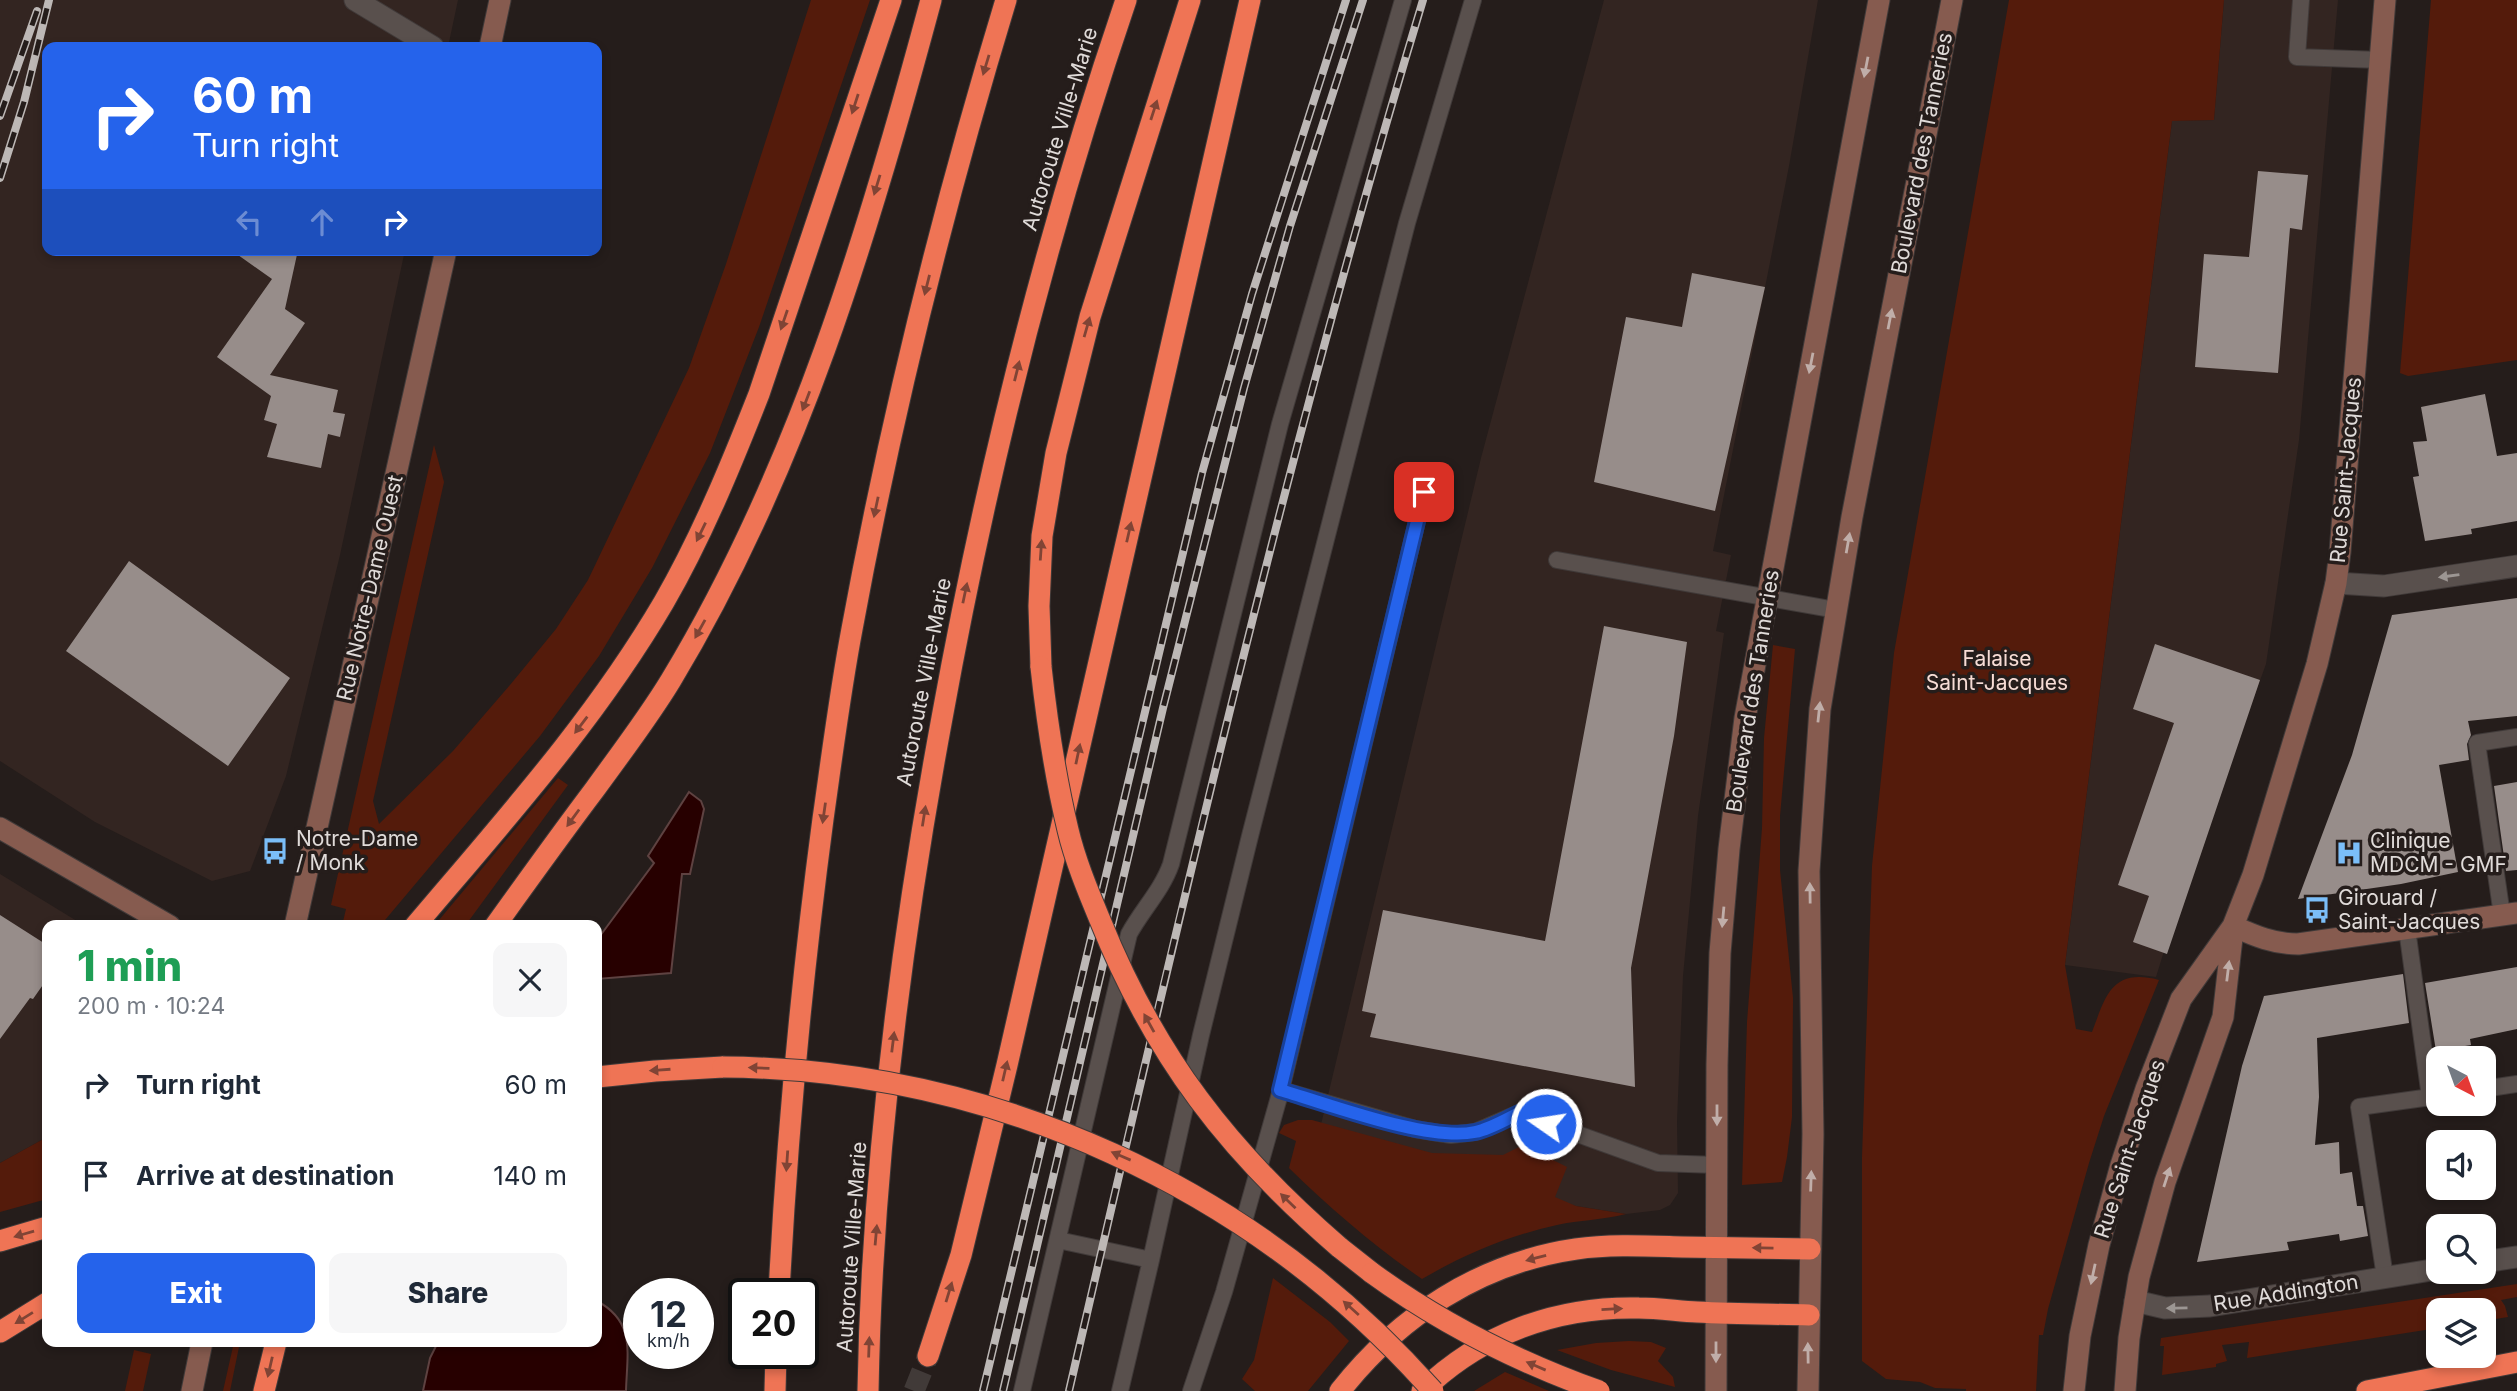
<!DOCTYPE html>
<html lang="en">
<head>
<meta charset="utf-8">
<style>
  :root { --surface:#fff; --page:#f6f6f7; --text:#1f2937; --muted:#747a83; --accent:#2563eb }
  body { margin:0; font-family:Inter,sans-serif; background:var(--page); color:var(--text); height:100vh; display:flex; flex-direction:column; font-size:26px; white-space:nowrap }
  * { box-sizing:border-box; margin:0 }
  p { font-size:23px; color:var(--muted) }
  .icon { flex:none; width:38px; height:38px; fill:none; stroke:currentColor; stroke-width:2; stroke-linecap:round; stroke-linejoin:round }
  .map { position:relative; flex:1; overflow:hidden }
  .sheet { position:absolute; left:42px; top:920px; width:560px; height:427px; display:flex; flex-direction:column; background:var(--surface); border-radius:14px; box-shadow:0 4px 10px #0003 }
  .sheet>* { flex:none }
  .guide { position:absolute; left:42px; top:42px; width:560px; height:214px; border-radius:14px; box-shadow:0 4px 10px #0003; background:#2563eb; color:#fff; overflow:hidden }
  .needle { width:46px; rotate:139deg }
  .tools { position:absolute; left:2426px; top:1046px; display:grid; gap:14px }
  .tools a { display:grid; place-items:center; width:70px; height:70px; border-radius:14px; background:var(--surface); box-shadow:0 4px 10px #0003; font-size:35px }
  .speed { position:absolute; left:623px; top:1278px; display:flex; gap:14px; font-size:35px; font-weight:700; text-align:center }
  .speed>* { display:grid; place-content:center; width:91px; height:91px; border-radius:50%; background:var(--surface); box-shadow:0 4px 10px #0003; line-height:1 }
  .speed small { font-size:18px; font-weight:400 }
  .speed .limit { border:4px solid #111; border-radius:10px; background:#fff; color:#111 }
  .pin { position:absolute; display:grid; place-items:center; width:60px; height:60px; color:#fff; margin:-30px; border-radius:14px; box-shadow:0 4px 10px #0006 }
  .me { position:absolute; width:77px; margin:-38px; rotate:283deg; stroke-linejoin:round; filter:drop-shadow(0 0 5px #0008) }
  .turn { display:flex; align-items:center; gap:24px; height:147px; padding:0 35px; font-size:32px }
  .turn .icon { width:91px; height:91px; stroke-width:2.5 }
  .turn b { display:block; font-size:49px; line-height:60px }
  .lanes { display:flex; align-items:center; height:66px; padding:0 35px; background:#0003; justify-content:center; gap:35px; direction:ltr }
  .lanes .off { opacity:.35 }
  .round { display:grid; place-items:center; flex:none; width:74px; height:74px; border-radius:14px; background:var(--page) }
  .headline { display:flex; align-items:center; justify-content:space-between; height:119px; padding:0 35px }
  h1 { font-size:42px; font-weight:800; line-height:52px; color:#1e9e55 }
  .button { display:flex; gap:14px; margin-top:auto; padding:14px 35px }
  .button a { flex:1; height:80px; border-radius:14px; background:var(--accent); color:#fff; font-size:28px; font-weight:800; line-height:80px; text-align:center }
  .button a+a { background:var(--page); color:var(--text) }
  ul { padding:0; list-style:none }
  li { display:flex; align-items:center; gap:21px; height:91px; padding:0 35px }
  li div { flex:1 }
  li b { display:block; font-size:26px }
  li em { font-style:normal }
  .map>svg:first-child { display:block }
</style>
</head>
<body>
<div class="map">
<svg width="2517" height="1391" viewBox="0 0 2517 1391">
  <rect width="100%" height="100%" fill="#251d1b"/>
  <!-- built -->
  <path fill="#332521" d="M0 0H458L448 47H47V250H405L340 555 286 776 250 871 212 881 95 822 0 761Z
    M1604 0H1818L1789 166 1713 551 1731 555 1716 631 1724 633 1698 816 1683 976 1677 1121 1678 1193 1670 1205 1660 1210 1626 1214 1576 1206 1318 1137 1481 458Z
    M2224 0H2338L2299 440 2266 664 2177 909 2156 977 2065 965 2172 121 2214 120Z
    M0 874 85 926H47V1137L0 1163Z"/>
  <!-- green -->
  <path fill="#541b0b" d="M811 0H870L759 327 710 453 652 568 599 656 540 736 380 926H342L346 909 331 905 434 445 444 482 373 801 379 824 453 751 510 685 556 629 588 580 689 368 726 264Z
    M2009 0H2224L2214 120 2172 121 2065 965 2076 1029 2092 1032C2106 995 2112 968 2159 980L2104 1116 2089 1163 2048 1309 2043 1335H2039L2036 1391H1966V1389L1935 1388 1920 1382 1886 1379 1862 1361V1157L1872 866 1894 653Z
    M2431 0H2517V360L2408 376 2400 373Z
    M1773 645 1795 649 1780 816V870L1793 998 1792 1117 1787 1157 1782 1182 1742 1185 1747 1022 1762 828 1764 738Z
    M558 778 568 785 465 926H434Z
    M1298 1120H1312L1432 1153 1503 1155 1523 1145 1567 1167 1555 1197 1576 1206 1626 1214C1603 1220 1579 1220 1557 1225 1508 1236 1465 1254 1422 1279 1374 1246 1331 1209 1289 1168L1296 1141 1279 1133 1284 1125Z
    M47 1137V1199L0 1212V1163Z
    M1273 1278 1330 1322 1349 1341 1308 1391H1255L1242 1379 1254 1360Z
    M2517 1284V1297L2501 1300 2505 1306 2508 1317 2483 1321V1311H2438V1328L2247 1358 2249 1342 2222 1345 2227 1361 2216 1364V1367L2162 1375 2164 1346H2160L2161 1338Z
    M1629 1341 1651 1342 1666 1348 1658 1361 1673 1377 1675 1387 1611 1370 1557 1350 1596 1343Z
    M234 1342H240L230 1391H223Z
    M134 1350 151 1354 143 1391H125Z
    M1505 1372 1549 1391H1474Z"/>
  <!-- water -->
  <path fill="#270000" stroke="#5e4241" stroke-width="2" d="M689 792 701 801 704 809 690 874H682L671 973 597 979V940L654 863 648 856Z
    M597 1301C636 1322 627 1353 626 1391H423L430 1358 438 1342H597Z"/>
  <!-- building -->
  <path fill="#978d8a" d="M2258 171 2308 175 2302 230 2290 228 2278 373 2195 367 2204 254 2249 257Z
    M231 250H298L285 309 305 323 270 375 338 390 333 412 345 414 340 437 328 434 321 468 267 457 277 424 264 420 271 396 217 357 272 279Z
    M1692 273 1765 287 1715 511 1594 482 1626 317 1682 327Z
    M2485 394 2497 456 2517 453V521L2471 529 2472 534 2425 541 2413 477 2419 476 2413 442 2427 441 2421 407Z
    M129 561 290 678 228 766 66 651Z
    M2517 598V716L2468 721 2471 735 2467 744 2469 760 2439 765 2458 872 2401 884 2298 899 2352 755 2392 615Z
    M1604 626 1687 642 1674 736 1631 968 1635 1087 1370 1037 1376 1014 1362 1011 1383 910 1545 941Z
    M2155 644 2260 680 2167 954 2133 942 2149 896 2118 885 2174 723 2133 709Z
    M2517 782V870L2506 871 2494 786Z
    M0 915 47 945V979L33 999 30 998 0 1039Z
    M2517 967V1029L2470 1039 2471 1045 2436 1051 2425 983Z
    M2403 974 2409 1023 2317 1038 2319 1097 2315 1145 2339 1142 2340 1174 2352 1172 2357 1206H2363L2368 1236 2340 1241 2339 1234 2287 1242 2289 1250 2197 1262 2242 1066 2264 996Z"/>
  <g fill="none" stroke-linecap="round" stroke-linejoin="round">
    <!-- highway-tunnel -->
    <path stroke="#413a38" stroke-width="21" stroke-dasharray="21 10" stroke-linecap="butt" d="M914 1391 928 1356"/>
    <defs>
      <path id="lane" d="M2301 0 2297 57 2380 60
        M1424 492 1281 1090 1415 1129 1451 1135 1475 1132 1519 1113 1658 1163 1717 1165
        M1557 560 1836 610
        M2502 915 2477 743 2517 737
        M2407 929 2430 1097
        M2483 1089 2517 1084
        M1058 1240 1151 1260
        M2385 1277 2359 1107 2438 1096
        M1022 1391 1129 934C1142 910 1162 890 1171 864L1280 424 1403 0
        M1120 1391 1151 1260 1201 1035 1250 836 1407 223 1473 0
        M1191 1391 1224 1292 1281 1090"/>
      <path id="street" d="M355 0 433 47
        M2336 583 2384 586 2517 566
        M2483 1262 2517 1257
        M2135 1301 2165 1308 2210 1306 2438 1269"/>
      <path id="secondary" d="M490 47 500 0
        M0 828 170 926
        M295 926 446 250
        M2233 926C2255 936 2274 944 2298 944L2517 913
        M192 1391 202 1342
        M1716 1391 1717 1065 1720 953 1729 849 1745 718 1879 0
        M1808 1391 1813 1134 1809 871 1820 709 1852 517 1952 0
        M2074 1391 2080 1336 2099 1245 2121 1165 2146 1089 2181 999 2233 926 2253 875 2317 664 2336 583 2340 552 2385 0
        M2125 1391 2129 1338 2139 1277 2165 1182 2223 1017 2233 929"/>
      <path id="highway" d="M1041 667 1039 606 1042 536 1056 453 1090 317 1190 0
        M415 926C503 822 595 720 664 602 702 536 731 465 759 394L891 0
        M495 926C528 880 561 834 595 789 621 753 648 718 671 680 797 471 868 235 931 0
        M597 1077 655 1071 723 1067
        M0 1241 47 1227
        M1339 1247 1372 1273
        M779 1293C787 1134 802 977 823 819 832 756 840 692 852 629 891 417 943 207 1006 0
        M0 1332 47 1303
        M928 1356 961 1255 1007 1065 1250 0
        M264 1391 276 1342
        M775 1391 776 1353
        M868 1391C872 1165 901 939 942 718 986 475 1046 234 1126 0
        M1340 1391C1399 1316 1480 1263 1576 1249 1611 1244 1647 1246 1682 1247 1725 1248 1768 1248 1810 1249
        M1422 1391C1481 1334 1556 1306 1639 1308 1658 1308 1678 1311 1697 1312 1734 1314 1771 1314 1809 1315
        M2367 1391 2517 1362"/>
    </defs>
    <!-- lane casing -->
    <use href="#lane" stroke="#403a39" stroke-width="18"/>
    <!-- street casing -->
    <use href="#street" stroke="#403a39" stroke-width="23"/>
    <!-- secondary casing -->
    <use href="#secondary" stroke="#403a39" stroke-width="23"/>
    <!-- highway casing -->
    <use href="#highway" stroke="#403a39" stroke-width="23"/>
    <!-- lane -->
    <use href="#lane" stroke="#59504d" stroke-width="16"/>
    <!-- street -->
    <use href="#street" stroke="#59504d" stroke-width="21"/>
    <!-- secondary -->
    <use href="#secondary" stroke="#865b4f" stroke-width="21"/>
    <!-- highway -->
    <use href="#highway" stroke="#ef7455" stroke-width="21"/>
    <defs>
      <path id="rail" d="M0 116 37 11
        M0 178 24 102 49 0
        M983 1391 1202 473 1252 294 1346 0
        M1003 1391 1163 708 1244 388 1290 226 1363 0
        M1069 1391C1177 925 1284 458 1423 0"/>
    </defs>
    <!-- rail casing -->
    <use href="#rail" stroke="#bdb8b6" stroke-width="8"/>
    <!-- rail -->
    <use href="#rail" stroke="#251d1b" stroke-width="5" stroke-dasharray="16" stroke-linecap="butt"/>
    <defs>
      <path id="highway-bridge" d="M1041 667C1047 722 1055 776 1068 830 1075 860 1088 891 1100 920 1155 1057 1228 1151 1339 1247
        M723 1067C995 1069 1253 1188 1433 1391
        M1372 1273C1442 1324 1518 1362 1599 1391"/>
    </defs>
    <!-- highway-bridge casing -->
    <use href="#highway-bridge" stroke="#403a39" stroke-width="23" stroke-linecap="butt"/>
    <!-- highway-bridge -->
    <use href="#highway-bridge" stroke="#ef7455" stroke-width="21"/>
  </g>
  <!-- one-way arrows -->
  <defs><path id="oneway-solid" d="M-6-.8H1V-3.2L6.5 0L1 3.2V.8H-6Z" transform="scale(1.75)"/></defs>
  <g fill="#804435">
    <use href="#oneway-solid" transform="translate(986 65) rotate(107)"/>
    <use href="#oneway-solid" transform="translate(855 104) rotate(108)"/>
    <use href="#oneway-solid" transform="translate(1154 110) rotate(-72)"/>
    <use href="#oneway-solid" transform="translate(877 185) rotate(107)"/>
    <use href="#oneway-solid" transform="translate(927 285) rotate(104)"/>
    <use href="#oneway-solid" transform="translate(784 320) rotate(109)"/>
    <use href="#oneway-solid" transform="translate(1087 327) rotate(-74)"/>
    <use href="#oneway-solid" transform="translate(1017 371) rotate(-76)"/>
    <use href="#oneway-solid" transform="translate(806 401) rotate(111)"/>
    <use href="#oneway-solid" transform="translate(876 507) rotate(102)"/>
    <use href="#oneway-solid" transform="translate(701 532) rotate(116)"/>
    <use href="#oneway-solid" transform="translate(1129 532) rotate(-77)"/>
    <use href="#oneway-solid" transform="translate(1041 550) rotate(-86)"/>
    <use href="#oneway-solid" transform="translate(965 593) rotate(-78)"/>
    <use href="#oneway-solid" transform="translate(700 629) rotate(119)"/>
    <use href="#oneway-solid" transform="translate(581 725) rotate(127)"/>
    <use href="#oneway-solid" transform="translate(1078 754) rotate(-78)"/>
    <use href="#oneway-solid" transform="translate(824 813) rotate(98)"/>
    <use href="#oneway-solid" transform="translate(924 816) rotate(-81)"/>
    <use href="#oneway-solid" transform="translate(573 818) rotate(126)"/>
    <use href="#oneway-solid" transform="translate(1149 1023) rotate(-119)"/>
    <use href="#oneway-solid" transform="translate(893 1042) rotate(-83)"/>
    <use href="#oneway-solid" transform="translate(759 1068) rotate(-178)"/>
    <use href="#oneway-solid" transform="translate(660 1070) rotate(176)"/>
    <use href="#oneway-solid" transform="translate(1005 1071) rotate(-77)"/>
    <use href="#oneway-solid" transform="translate(1121 1156) rotate(-157)"/>
    <use href="#oneway-solid" transform="translate(787 1161) rotate(94)"/>
    <use href="#oneway-solid" transform="translate(1288 1201) rotate(-136)"/>
    <use href="#oneway-solid" transform="translate(24 1234) rotate(164)"/>
    <use href="#oneway-solid" transform="translate(876 1235) rotate(-85)"/>
    <use href="#oneway-solid" transform="translate(1763 1248) rotate(-179)"/>
    <use href="#oneway-solid" transform="translate(1536 1258) rotate(165)"/>
    <use href="#oneway-solid" transform="translate(949 1292) rotate(-73)"/>
    <use href="#oneway-solid" transform="translate(1351 1308) rotate(-138)"/>
    <use href="#oneway-solid" transform="translate(1612 1309) rotate(-3)"/>
    <use href="#oneway-solid" transform="translate(24 1318) rotate(148)"/>
    <use href="#oneway-solid" transform="translate(869 1347) rotate(-88)"/>
    <use href="#oneway-solid" transform="translate(1536 1366) rotate(-157)"/>
    <use href="#oneway-solid" transform="translate(270 1367) rotate(103)"/>
  </g>
  <g fill="#c0aea9">
    <use href="#oneway-solid" transform="translate(1866 67) rotate(101)"/>
    <use href="#oneway-solid" transform="translate(1890 319) rotate(-79)"/>
    <use href="#oneway-solid" transform="translate(1811 363) rotate(101)"/>
    <use href="#oneway-solid" transform="translate(1848 543) rotate(-80)"/>
    <use href="#oneway-solid" transform="translate(1819 712) rotate(-84)"/>
    <use href="#oneway-solid" transform="translate(1810 893) rotate(-91)"/>
    <use href="#oneway-solid" transform="translate(1723 917) rotate(95)"/>
    <use href="#oneway-solid" transform="translate(2228 971) rotate(-83)"/>
    <use href="#oneway-solid" transform="translate(1717 1115) rotate(90)"/>
    <use href="#oneway-solid" transform="translate(2167 1177) rotate(-72)"/>
    <use href="#oneway-solid" transform="translate(1811 1181) rotate(-88)"/>
    <use href="#oneway-solid" transform="translate(2093 1274) rotate(102)"/>
    <use href="#oneway-solid" transform="translate(1716 1352) rotate(90)"/>
    <use href="#oneway-solid" transform="translate(1808 1353) rotate(-91)"/>
  </g>
  <g fill="#9c9693">
    <use href="#oneway-solid" transform="translate(2449 576) rotate(172)"/>
    <use href="#oneway-solid" transform="translate(2177 1308) rotate(179)"/>
  </g>
  <g fill="none" stroke-linecap="round" stroke-linejoin="round">
    <defs>
      <path id="route" d="M1424 492 1280 1090C1329 1104 1428 1142 1475 1132 1490 1129 1505 1120 1519 1113L1546 1124"/>
    </defs>
    <!-- route casing -->
    <use href="#route" stroke="#184099" stroke-width="18"/>
    <!-- route -->
    <use href="#route" stroke="#2563eb" stroke-width="12"/>
  </g>
  <!-- icons -->
  <defs>
    <symbol id="bus-bare" viewBox="-9 -9 18 18"><path d="M-5-6H5V4H4V6H2V4H-2V6H-4V4H-5ZM-3.5-4V0h7V-4ZM-3.5 1.2v1.5H-2V1.2ZM2 1.2v1.5H3.5V1.2Z" fill="#7bbef8" stroke="#251d1b" stroke-width="2.5" paint-order="stroke"/></symbol>
    <symbol id="hospital-bare" viewBox="-9 -9 18 18"><path d="M-5-5h3v3.5h4V-5h3V5h-3V1.5h-4V5h-3Z" fill="#7bbef8" stroke="#251d1b" stroke-width="2.5" paint-order="stroke"/></symbol>
  </defs>
  <g fill-rule="evenodd">
    <use href="#bus-bare" x="256" y="832" width="38" height="38"/>
    <use href="#hospital-bare" x="2330" y="834" width="38" height="38"/>
    <use href="#bus-bare" x="2298" y="891" width="38" height="38"/>
  </g>
  <g text-anchor="middle" stroke-width="7" stroke-linejoin="round" paint-order="stroke">
    <!-- street labels -->
    <g font-size="21" fill="#e0dbd9" stroke="#251d1b">
      <text transform="translate(1060 129) rotate(-73)" y="7">Autoroute Ville-Marie</text>
      <text transform="translate(1922 153) rotate(-79)" y="7">Boulevard des Tanneries</text>
      <text transform="translate(2346 470) rotate(-85)" y="7">Rue Saint-Jacques</text>
      <text transform="translate(370 588) rotate(-77)" y="7">Rue Notre-Dame Ouest</text>
      <text transform="translate(924 682) rotate(-79)" y="7">Autoroute Ville-Marie</text>
      <text transform="translate(1753 691) rotate(-81)" y="7">Boulevard des Tanneries</text>
      <text transform="translate(2130 1149) rotate(-72)" y="7">Rue Saint-Jacques</text>
      <text transform="translate(852 1247) rotate(-86)" y="7">Autoroute Ville-Marie</text>
      <text transform="translate(2286 1293) rotate(-9)" y="7">Rue Addington</text>
    </g>
    <!-- park labels -->
    <g font-size="21" fill="#f6dcd5" stroke="#251d1b">
      <text x="1997" y="666">Falaise<tspan x="1997" dy="24">Saint-Jacques</tspan></text>
    </g>
    <!-- poi labels -->
    <g font-size="21" fill="#e0dbd9" stroke="#251d1b" text-anchor="start">
      <text x="296" y="846">Notre-Dame<tspan x="296" dy="24">/ Monk</tspan></text>
      <text x="2370" y="848">Clinique<tspan x="2370" dy="24">MDCM - GMF</tspan></text>
      <text x="2338" y="905">Girouard /<tspan x="2338" dy="24">Saint-Jacques</tspan></text>
    </g>
  </g>
</svg>
<div class="tools">
<a><svg class="needle" viewBox="-14 -14 28 28"><path d="M0-13l5 13h-10z" fill="#e53935"/><path d="M0 13l5-13h-10z" fill="#747a83"/></svg></a>
<a><svg class="icon" aria-label="sound" viewBox="0 0 24 24"><path d="M4 9h4l5-4v14l-5-4H4zM17 9q2 3 0 6"/></svg></a>
<a><svg class="icon" aria-label="search" viewBox="0 0 24 24"><circle cx="10" cy="10" r="6"/><path d="M15 15l6 6"/></svg></a>
<a><svg class="icon" aria-label="layers" viewBox="0 0 24 24"><path d="M12 4l9 5-9 5-9-5zM3 14l9 5 9-5"/></svg></a>
</div>
<div class="speed"><div>12<small>km/h</small></div><div class="limit">20</div></div>
<div class="pin" style="left:1424px;top:492px;background:#d93025"><svg class="icon" aria-label="arrive" viewBox="0 0 24 24"><path d="M6 21V4h12l-3 4 3 4H6"/></svg></div>
<svg class="me" style="left:1546px;top:1124px" viewBox="-20 -20 40 40"><circle r="17" fill="#2563eb" stroke="#fff" stroke-width="3"/><path d="M0-11L8 9 0 5-8 9z" fill="#fff"/></svg>
<div class="guide">
<div class="turn"><svg class="icon" aria-label="right" viewBox="0 0 24 24"><path d="M7 20v-9h11M14 6l5 5-5 5"/></svg><div><b>60 m</b>Turn right</div></div>
<div class="lanes"><svg class="icon off" aria-label="left" viewBox="0 0 24 24"><path d="M17 20v-9H6M10 6l-5 5 5 5"/></svg><svg class="icon off" aria-label="ahead" viewBox="0 0 24 24"><path d="M12 20V5M6 11l6-6 6 6"/></svg><svg class="icon" aria-label="right" viewBox="0 0 24 24"><path d="M7 20v-9h11M14 6l5 5-5 5"/></svg></div>
</div>
<section class="sheet">
<div class="headline"><div><h1>1 min</h1><p>200 m · 10:24</p></div><a class="round"><svg class="icon" aria-label="close" viewBox="0 0 24 24"><path d="M6 6l12 12M18 6L6 18"/></svg></a></div>
<ul>
<li><svg class="icon" aria-label="right" viewBox="0 0 24 24"><path d="M7 20v-9h11M14 6l5 5-5 5"/></svg><div><b>Turn right</b></div><em>60 m</em></li>
<li><svg class="icon" aria-label="arrive" viewBox="0 0 24 24"><path d="M6 21V4h12l-3 4 3 4H6"/></svg><div><b>Arrive at destination</b></div><em>140 m</em></li>
</ul>
<div class="button"><a>Exit</a><a>Share</a></div>
</section>
</div>
</body>
</html>
